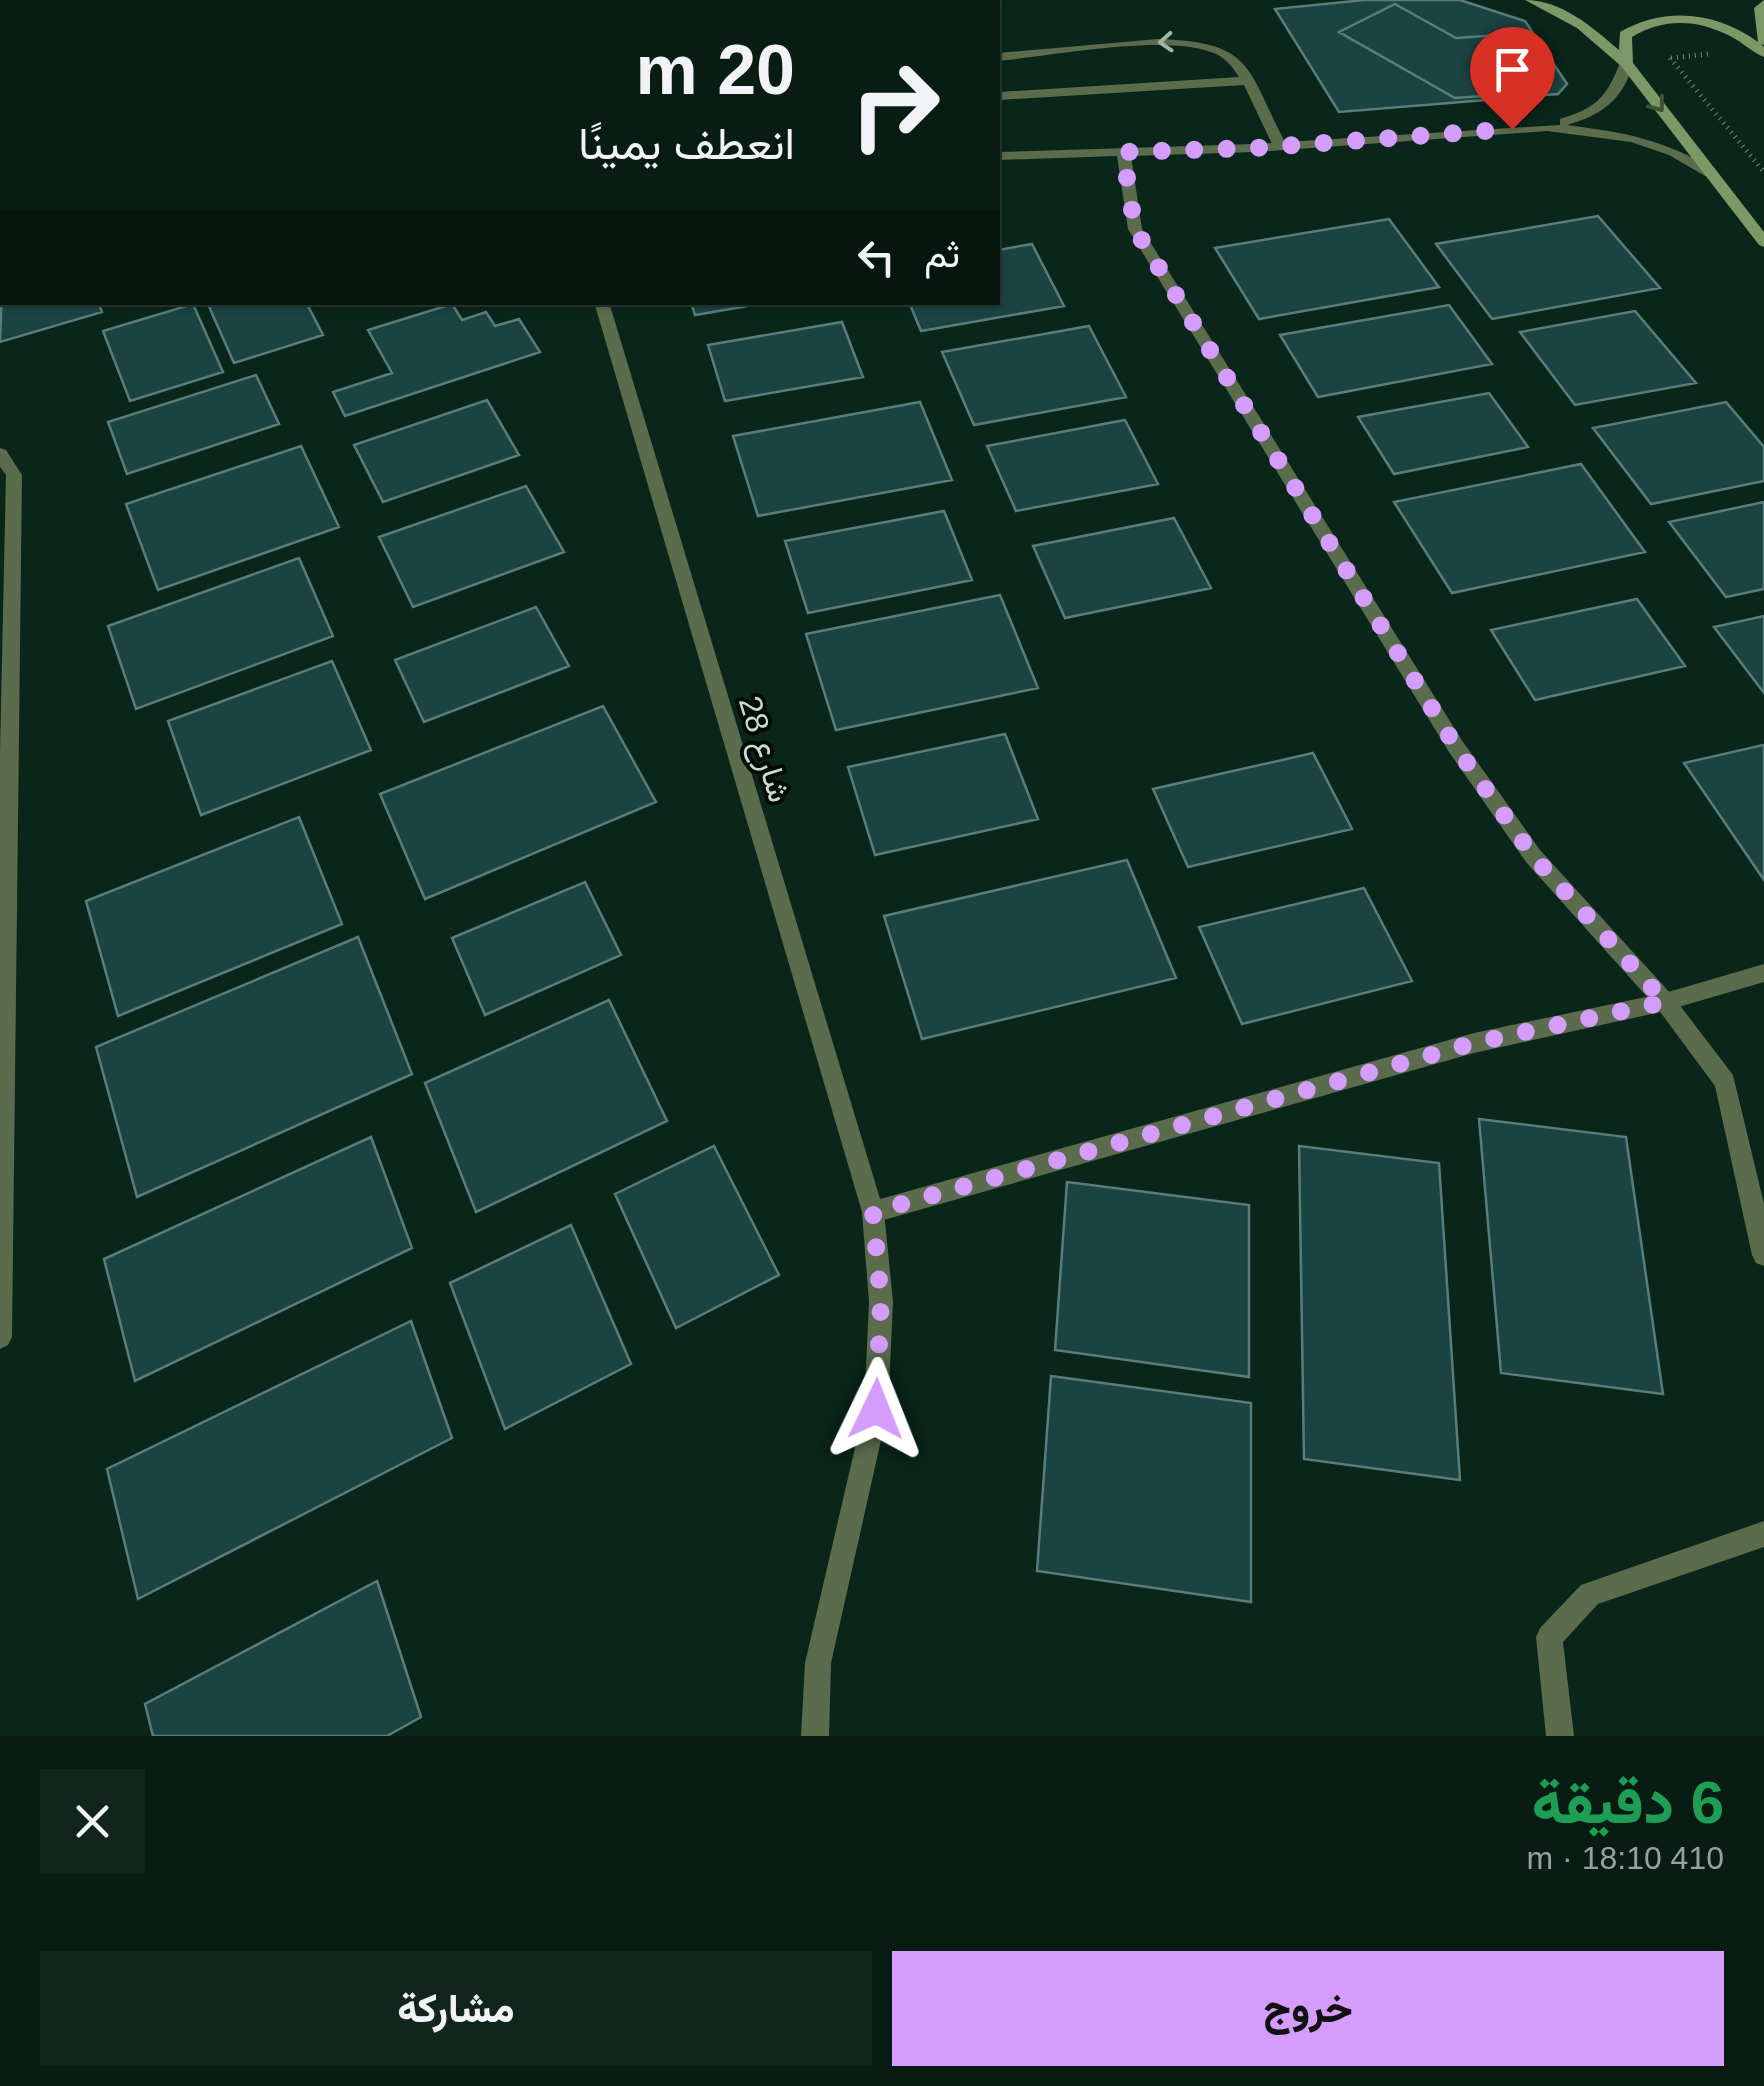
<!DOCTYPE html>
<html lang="ar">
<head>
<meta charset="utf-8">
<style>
  :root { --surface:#081c13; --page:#11251c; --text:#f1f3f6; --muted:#98a1a0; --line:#293a33; --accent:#d49cfb }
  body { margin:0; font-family:Arial,Vazirmatn,sans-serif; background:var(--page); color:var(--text); direction:rtl; height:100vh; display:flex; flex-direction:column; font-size:38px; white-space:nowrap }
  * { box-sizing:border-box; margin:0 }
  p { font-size:32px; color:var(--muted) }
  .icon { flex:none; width:55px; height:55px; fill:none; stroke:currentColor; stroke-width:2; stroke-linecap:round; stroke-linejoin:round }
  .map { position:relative; height:1736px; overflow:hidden; direction:ltr }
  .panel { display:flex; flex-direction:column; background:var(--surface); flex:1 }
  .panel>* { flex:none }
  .banner { position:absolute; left:0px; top:0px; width:1000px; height:305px; box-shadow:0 2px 8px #0004,0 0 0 2px var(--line); direction:rtl; background:#081c13; color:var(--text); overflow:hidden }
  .pin { position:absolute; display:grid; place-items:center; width:85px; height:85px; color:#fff; margin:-102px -42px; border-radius:50% 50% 50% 0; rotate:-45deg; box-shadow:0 0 10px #0007 }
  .pin .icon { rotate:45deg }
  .me { position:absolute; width:110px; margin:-55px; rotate:2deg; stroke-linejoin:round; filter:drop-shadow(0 0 8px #0008) }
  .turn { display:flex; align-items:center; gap:35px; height:210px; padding:0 40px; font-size:45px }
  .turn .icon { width:130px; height:130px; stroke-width:2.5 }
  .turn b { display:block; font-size:70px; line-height:85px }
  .then { display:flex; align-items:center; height:95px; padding:0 40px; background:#0003; gap:20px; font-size:38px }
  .round { display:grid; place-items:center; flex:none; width:105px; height:105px; border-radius:0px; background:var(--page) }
  .headline { display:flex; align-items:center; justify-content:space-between; height:170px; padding:0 40px }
  h1 { font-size:60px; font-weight:800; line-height:75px; color:#1e9e55 }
  .action { display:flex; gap:20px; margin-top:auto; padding:20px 40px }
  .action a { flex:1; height:115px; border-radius:0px; background:var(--accent); color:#111; font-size:40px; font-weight:800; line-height:115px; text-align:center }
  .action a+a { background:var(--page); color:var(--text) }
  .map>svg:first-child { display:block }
</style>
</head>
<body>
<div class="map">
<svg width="1764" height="1736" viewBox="0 0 1764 1736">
  <rect width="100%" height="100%" fill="#0a2519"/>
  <!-- building -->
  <path fill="#1b4342" stroke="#597d7b" stroke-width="2.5" d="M1364 0H1460L1525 21 1567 84 1558 94 1339 112 1275 9Z
    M1395 4 1456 38 1499 35 1518 48 1539 82 1523 93 1455 98 1339 32Z
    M1598 216 1660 288 1492 319 1436 244Z
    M1389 219 1439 287 1259 319 1215 248Z
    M1032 244 1064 306 921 331 909 302H998V250Z
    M2 287V302H98L102 312 0 342Z
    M207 302H306L323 335 234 363Z
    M691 302H771L695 315Z
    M193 304 223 372 130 401 103 331Z
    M452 304 462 320 486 312 495 326 519 319 540 352 345 416 333 392 392 373 368 330Z
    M1449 305 1492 364 1318 397 1280 335Z
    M1635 311 1696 383 1575 405 1520 332Z
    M842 322 863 377 725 401 708 345Z
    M1089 326 1126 397 974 425 942 352Z
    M256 375 279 424 127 474 108 422Z
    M1489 393 1528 447 1394 474 1358 417Z
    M487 400 519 455 383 502 354 445Z
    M920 402 952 480 758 516 733 436Z
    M1726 402 1764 447V481L1651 504 1593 428Z
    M1125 420 1158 484 1016 511 987 446Z
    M301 446 339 527 158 590 126 504Z
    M1581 464 1645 552 1452 593 1394 502Z
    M526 486 564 552 413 607 379 537Z
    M1764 502V589L1726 597 1669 522Z
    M944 511 972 580 808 613 785 541Z
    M1174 518 1211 588 1065 618 1033 546Z
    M299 558 333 636 136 709 108 626Z
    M1000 595 1038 688 836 730 806 634Z
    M1637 599 1685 666 1535 700 1491 630Z
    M536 607 569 666 424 722 395 660Z
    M1764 616V693L1714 627Z
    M332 661 371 750 201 815 168 721Z
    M603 706 656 802 425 899 380 794Z
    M1005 734 1038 819 875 855 848 767Z
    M1763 745 1764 746V880L1684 763Z
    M1313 753 1352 829 1188 867 1153 789Z
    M299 817 342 924 118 1016 86 901Z
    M1127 860 1176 978 922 1039 884 916Z
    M585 882 621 955 485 1015 452 938Z
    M1364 888 1412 981 1242 1024 1199 927Z
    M358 937 412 1074 137 1197 96 1047Z
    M609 1000 667 1121 476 1212 425 1083Z
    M1479 1119 1626 1137 1663 1394 1501 1373Z
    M371 1137 412 1248 135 1381 104 1259Z
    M714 1146 779 1275 676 1328 615 1194Z
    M1299 1146 1439 1163 1460 1480 1304 1459Z
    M1067 1182 1249 1205V1377L1055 1350Z
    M571 1225 631 1364 505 1429 450 1283Z
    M411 1321 452 1438 138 1599 107 1469Z
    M1051 1376 1251 1403V1602L1037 1571Z
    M377 1581 421 1717 387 1736H153L145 1704Z"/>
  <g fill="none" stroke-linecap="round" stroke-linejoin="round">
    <!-- path -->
    <path stroke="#74887e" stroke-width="5" stroke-dasharray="1 5" stroke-linecap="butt" d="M1670 58 1764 172
      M1671 58 1708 54"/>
    <!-- lane -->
    <path fill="#5b6c4d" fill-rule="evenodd" d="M1158 39C1256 42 1246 69 1287 146L1285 149 1273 146 1244 85 998 100V92L1239 77C1232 66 1224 56 1211 52 1160 34 1053 56 998 61V53Z
      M1764 964V982L1665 1011 1474 1053 873 1223 865 1220 862 1212 865 1204 873 1201 1474 1033 1665 993Z"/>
    <!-- street -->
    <path fill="#5b6c4d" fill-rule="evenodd" d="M1621 60 1633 63C1624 99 1602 115 1567 125 1628 133 1662 139 1715 170V176H1705L1669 155 1631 142 1547 131 1255 152 1131 156 1142 229 1463 742 1540 850 1672 995 1733 1075 1764 1204V1266L1756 1263 1752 1255 1715 1086 1658 1009 1526 862 1449 752 1128 229 1117 156 998 160V152L1255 144 1560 125V119C1599 107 1607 96 1621 60Z
      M594 302H609L884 1212 893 1302 888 1409 831 1663 829 1736H801L805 1663 864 1409 869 1302 862 1212Z
      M0 448 6 450 22 475 12 1337 8 1345 0 1349V752L6 475 0 467Z
      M1764 1521V1547L1598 1604 1563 1642 1574 1736H1546L1536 1637 1540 1628 1581 1585Z"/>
    <!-- secondary -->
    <path fill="#7d9867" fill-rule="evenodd" d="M1525 0C1562 0 1592 27 1619 50L1620 32C1666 6 1716 12 1758 42L1754 8 1764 0V45L1761 44 1764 47V57C1752 52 1742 42 1730 36 1697 19 1663 18 1632 37L1633 63 1764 232V247L1759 245 1621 66 1577 28Z"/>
    <!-- highway -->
    <path fill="#afda8c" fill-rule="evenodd" d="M0 20H2V32H0Z
      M2 46V58L0 59V47Z
      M0 81H2V93H0Z"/>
  </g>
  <!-- one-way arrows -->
  <defs><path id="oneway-chevron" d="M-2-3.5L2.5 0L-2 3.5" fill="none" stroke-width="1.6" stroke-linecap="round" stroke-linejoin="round" transform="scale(2.5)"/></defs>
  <use stroke="#a3b4a3" href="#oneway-chevron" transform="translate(1166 42) rotate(176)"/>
  <use stroke="#405236" href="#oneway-chevron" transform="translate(1658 105) rotate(53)"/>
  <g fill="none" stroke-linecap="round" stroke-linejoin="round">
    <!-- route -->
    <path stroke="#d49cfb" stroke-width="18" stroke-dasharray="0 32.4" d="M876 1409 881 1302 873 1212 1474 1043 1665 1002 1533 856 1456 747 1135 229 1123 152 1255 148 1512 129"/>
  </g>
  <g text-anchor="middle" stroke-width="8" stroke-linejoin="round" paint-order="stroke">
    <!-- street labels -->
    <g font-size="32" fill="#cadad1" stroke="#030b06">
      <text transform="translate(765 749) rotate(73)" y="11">شارع 28</text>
    </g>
  </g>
</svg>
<div class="pin" style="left:1512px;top:129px;background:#d93025"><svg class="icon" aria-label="arrive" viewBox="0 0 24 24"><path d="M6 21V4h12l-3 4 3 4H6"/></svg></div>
<svg class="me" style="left:876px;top:1409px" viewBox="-20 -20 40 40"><path d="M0-17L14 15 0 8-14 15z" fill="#d49cfb" stroke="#fff" stroke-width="4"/></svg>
<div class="banner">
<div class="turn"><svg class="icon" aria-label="right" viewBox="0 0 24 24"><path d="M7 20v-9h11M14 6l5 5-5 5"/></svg><div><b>20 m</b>انعطف يمينًا</div></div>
<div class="then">ثم<svg class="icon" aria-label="left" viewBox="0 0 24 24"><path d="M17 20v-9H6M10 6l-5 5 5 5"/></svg></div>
</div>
</div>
<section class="panel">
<div class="headline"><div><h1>6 دقيقة</h1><p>410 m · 18:10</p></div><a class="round"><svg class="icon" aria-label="close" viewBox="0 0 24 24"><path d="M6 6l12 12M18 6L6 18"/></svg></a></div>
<div class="action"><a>خروج</a><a>مشاركة</a></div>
</section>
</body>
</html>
